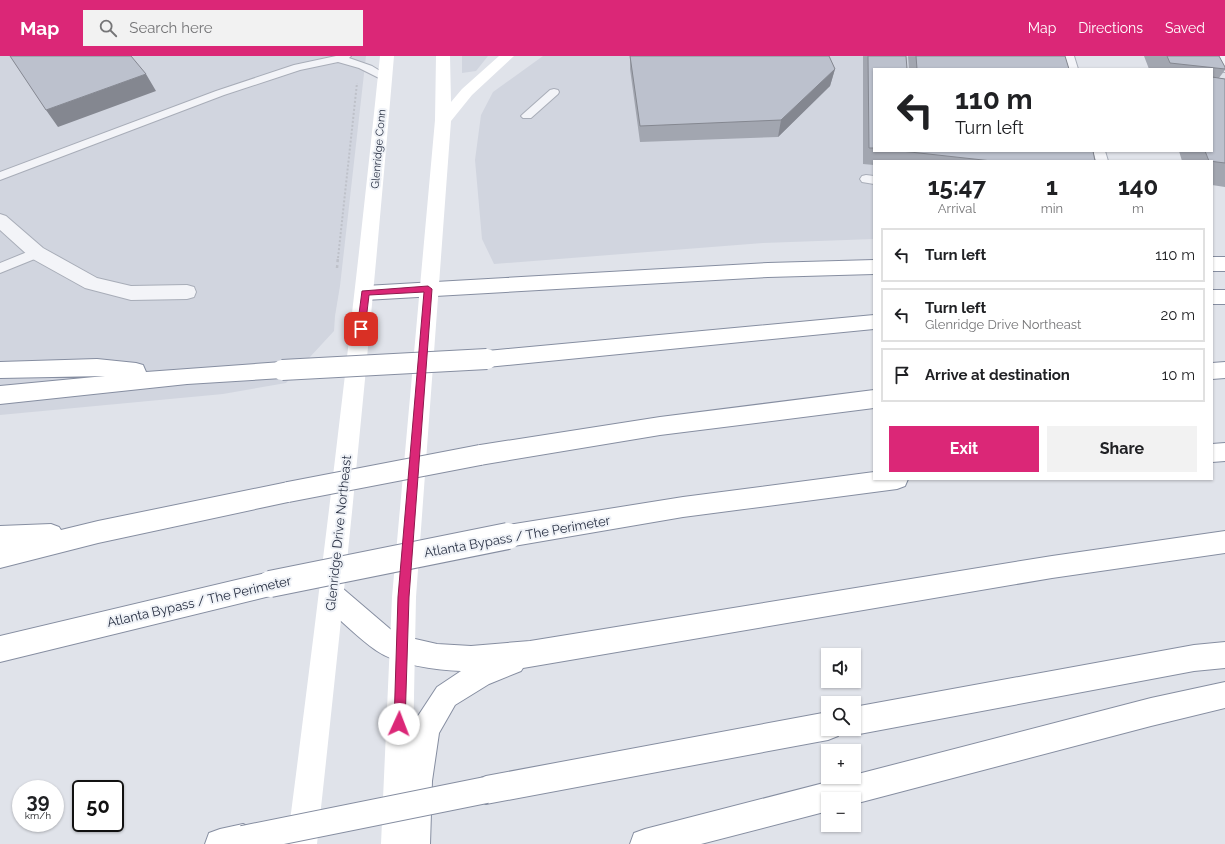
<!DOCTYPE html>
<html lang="en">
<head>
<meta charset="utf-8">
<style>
  :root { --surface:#fff; --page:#f2f2f2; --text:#202124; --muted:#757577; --line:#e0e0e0; --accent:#db2777 }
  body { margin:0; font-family:Raleway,sans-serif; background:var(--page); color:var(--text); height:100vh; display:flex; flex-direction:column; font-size:15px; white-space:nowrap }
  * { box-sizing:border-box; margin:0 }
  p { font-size:13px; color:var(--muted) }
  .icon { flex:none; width:22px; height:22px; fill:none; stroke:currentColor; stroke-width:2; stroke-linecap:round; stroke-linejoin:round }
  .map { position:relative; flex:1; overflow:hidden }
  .sheet { position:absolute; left:873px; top:104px; width:340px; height:320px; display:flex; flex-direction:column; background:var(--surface); border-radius:0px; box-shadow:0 1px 3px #0004 }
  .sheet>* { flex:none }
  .guide { position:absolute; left:873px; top:12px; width:340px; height:84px; border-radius:0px; box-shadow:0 1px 3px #0004; background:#fff; color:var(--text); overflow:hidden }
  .tools { position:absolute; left:821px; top:592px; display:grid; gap:8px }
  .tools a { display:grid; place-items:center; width:40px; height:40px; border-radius:0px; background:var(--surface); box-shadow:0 1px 3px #0004; font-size:20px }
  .speed { position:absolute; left:12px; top:724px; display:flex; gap:8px; font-size:20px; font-weight:700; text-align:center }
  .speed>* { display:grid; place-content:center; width:52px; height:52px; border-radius:50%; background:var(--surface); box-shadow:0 1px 3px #0004; line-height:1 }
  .speed small { font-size:10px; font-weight:400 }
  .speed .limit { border:2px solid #111; border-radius:6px; background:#fff; color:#111 }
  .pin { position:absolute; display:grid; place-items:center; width:34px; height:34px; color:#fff; margin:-17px; border-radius:8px; box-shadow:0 2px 6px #0006 }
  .me { position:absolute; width:44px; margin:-22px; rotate:2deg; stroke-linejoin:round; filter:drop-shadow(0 0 3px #0008) }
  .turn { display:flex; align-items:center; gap:14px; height:84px; padding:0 16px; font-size:18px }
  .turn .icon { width:52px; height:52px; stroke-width:2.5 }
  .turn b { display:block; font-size:28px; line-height:34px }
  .eta { display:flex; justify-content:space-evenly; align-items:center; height:68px; text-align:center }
  .eta b { font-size:24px; font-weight:700; line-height:28px }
  .button { display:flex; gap:8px; margin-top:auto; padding:8px 16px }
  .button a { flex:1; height:46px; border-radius:0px; background:var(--accent); color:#fff; font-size:16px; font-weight:700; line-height:46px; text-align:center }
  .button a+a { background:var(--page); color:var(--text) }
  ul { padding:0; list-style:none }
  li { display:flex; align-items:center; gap:12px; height:54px; margin:0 8px 6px; padding:0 8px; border:2px solid var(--line); border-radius:0px }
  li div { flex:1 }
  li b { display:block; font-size:15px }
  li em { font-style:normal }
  header { display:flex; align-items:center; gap:24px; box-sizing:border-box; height:56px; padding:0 20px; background:var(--accent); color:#fff }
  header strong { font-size:19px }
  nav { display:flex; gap:22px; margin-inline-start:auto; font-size:14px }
  .search { width:280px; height:36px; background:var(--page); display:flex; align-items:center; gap:10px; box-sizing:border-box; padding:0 14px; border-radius:0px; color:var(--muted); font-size:15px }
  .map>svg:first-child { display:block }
</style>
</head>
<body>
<header>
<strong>Map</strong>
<div class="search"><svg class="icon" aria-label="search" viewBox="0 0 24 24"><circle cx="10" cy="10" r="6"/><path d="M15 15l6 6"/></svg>Search here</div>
<nav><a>Map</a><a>Directions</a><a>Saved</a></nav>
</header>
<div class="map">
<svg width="1225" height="788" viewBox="0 0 1225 788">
  <rect width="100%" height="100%" fill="#e0e3ea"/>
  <!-- built -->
  <path fill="#d1d5df" d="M0 0H366L340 230 335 260 334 275 286 327 223 338 0 359Z
    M462 0H488L476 15 462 17Z
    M543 0H1067L1072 13H874V95H1102L1106 105H874V183L763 187 494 208 482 183 475 104 481 59 493 36Z"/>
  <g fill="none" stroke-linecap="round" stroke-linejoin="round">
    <defs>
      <path id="lane" d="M336 0H351L349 2 372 10 390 21 389 23H381L359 12 338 6 300 14 224 39 0 124V116L216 35 294 9Z
        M1064 0H1074L1078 13H1068Z
        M554 33 558 34 559 36 558 38 531 62H523L521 60 523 58 550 34Z
        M1093 95H1105L1108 105H1096Z
        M866 119 874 120V128L862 126 860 123 862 120Z
        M37 192 42 194 44 197 42 200 0 217V207Z"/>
      <path id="street" d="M1213 0H1225V16L1220 15Z
        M0 158 6 160 43 192 97 222 131 230 187 229 194 231 196 236 194 241 187 243 131 244 85 232 31 202 0 174Z"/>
      <path id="highway" d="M1212 201H1225V215H1212Z
        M874 204V218L768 221 365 244 358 242 356 237 358 232 365 230 768 207Z
        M1212 234H1225V248H1212Z
        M874 259V273L487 311 480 309 477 303 480 297 487 295Z
        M97 303 136 307 143 309 146 316 282 306 289 308 292 314 289 320 282 322 187 328 0 348V330L105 320 0 322V306Z
        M1225 306V322L1212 323V307Z
        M874 334V352L660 379 480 409 472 406 469 399 472 392 480 389 660 361Z
        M1225 387V405L1212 406V388Z
        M874 416V423H908L905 430 897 433 683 461 508 491 500 488 496 480 500 472 508 469 683 441Z
        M288 426 296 429 299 436 296 443 288 446 98 487 0 512V470L51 468 59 471 61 474 98 465Z
        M1225 475V497L1052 522 523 612 521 615 489 628 455 649 439 677 432 725 430 788H400L404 725 412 673 416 663 437 631 461 615C437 614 397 609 377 595 358 582 341 564 323 549L320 540 323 531 332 528 341 531 396 578 402 580 437 588 471 590 530 585 1052 500Z
        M270 516 279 520 282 528 279 536 270 540 0 606V580Z
        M1225 586V612L1194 615 854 679 844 673H854V651L1194 589Z
        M1225 626V652L1151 670 854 748V743H828V755L701 788H630L634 777 645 773 847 721H854V719L1151 642Z
        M828 656V673H840L838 680 828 684 486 748 476 744 472 734 476 724 486 720Z
        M243 768 253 773 258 783 256 788H205L209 777 220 773Z"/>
    </defs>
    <!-- lane casing -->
    <use href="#lane" stroke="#a8adb8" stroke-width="2"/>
    <!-- street casing -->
    <use href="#street" stroke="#a8adb8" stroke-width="2"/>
    <!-- highway casing -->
    <use href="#highway" stroke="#868ea1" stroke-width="2"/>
    <!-- path-far1 -->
    <path stroke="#bec1c9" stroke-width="2" stroke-dasharray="2 2" stroke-linecap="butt" d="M338 202 357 27"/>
    <!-- path -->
    <path stroke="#bec1c9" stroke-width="2.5" stroke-dasharray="3 3" stroke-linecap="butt" d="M337 212 338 201"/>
    <!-- lane -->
    <use href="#lane" fill="#f3f4f8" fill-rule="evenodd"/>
    <!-- street -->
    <use href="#street" fill="#f3f4f8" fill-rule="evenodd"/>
    <!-- secondary -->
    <path fill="#fff" fill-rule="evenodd" d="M380 0H394C372 263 346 526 317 788H287C321 526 353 263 380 0Z
      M436 0H450L451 46 462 33 499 0H514L472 39 451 65 416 541 411 788H381L392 541 435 64Z"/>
    <!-- highway -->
    <use href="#highway" fill="#fff" fill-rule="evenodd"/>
    <defs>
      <path id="highway-bridge-far1" d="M282 314 487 303
        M288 436 480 399"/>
      <path id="highway-bridge" d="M270 528 508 480
        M243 783 486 734"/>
    </defs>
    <!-- highway-bridge-far1 casing -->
    <use href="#highway-bridge-far1" stroke="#868ea1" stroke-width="22" stroke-linecap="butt"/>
    <!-- highway-bridge casing -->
    <use href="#highway-bridge" stroke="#868ea1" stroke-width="28" stroke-linecap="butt"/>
    <!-- highway-bridge-far1 -->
    <use href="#highway-bridge-far1" stroke="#fff" stroke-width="20"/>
    <!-- highway-bridge -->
    <use href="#highway-bridge" stroke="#fff" stroke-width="26"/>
  </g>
  <!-- wall -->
  <path fill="#a2a6b0" d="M630 0H829L835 13 830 30 778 81 640 86 630 13Z
    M863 0H906L874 13V95H1093L1095 105H874V109L863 108Z
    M908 0H1065L1069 13H909Z
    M1144 0H1219L1225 11V14L1219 22 1225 23V131L1212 129V105H1182L1179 95H1212V13H1149Z"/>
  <!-- shaded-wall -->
  <path fill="#848790" d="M835 13 830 30 778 81 781 64Z
    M146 18 156 35 58 71 46 54Z"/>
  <!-- building -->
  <path fill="#bcc1cd" stroke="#848790" d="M10 0H131L146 18 46 54Z
    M630 0H829L835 13 781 64 640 70Z
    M868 0H906L907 13H874V92H869Z
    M916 0H1065L1069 13H917Z
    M1167 0H1219L1225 11V13L1170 7Z
    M1212 21 1225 23V107L1209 105 1205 95H1212Z
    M901 95H1093L1095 105H992Z"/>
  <!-- route -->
  <path fill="#db2777" stroke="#8e194d" d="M428 230 432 233 409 541 405 668 403 672 399 673 395 672 394 668 398 541 424 236 369 239 365 273 361 276 357 273 362 235Z"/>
  <g text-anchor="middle" stroke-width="4" stroke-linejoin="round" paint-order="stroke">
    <!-- far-street labels -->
    <g font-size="11" fill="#272f42" stroke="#eff2f7">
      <text transform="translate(378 93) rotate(-85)" y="4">Glenridge Conn</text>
    </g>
    <!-- street labels -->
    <g font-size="13" fill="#272f42" stroke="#eff2f7">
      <text transform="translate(338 477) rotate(-84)" y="5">Glenridge Drive Northeast</text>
      <text transform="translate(517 480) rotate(-10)" y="5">Atlanta Bypass / The Perimeter</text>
      <text transform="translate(199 545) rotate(-13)" y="5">Atlanta Bypass / The Perimeter</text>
    </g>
  </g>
</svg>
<div class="tools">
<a><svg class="icon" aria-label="sound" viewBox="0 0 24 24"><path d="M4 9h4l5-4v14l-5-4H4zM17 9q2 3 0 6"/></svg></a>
<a><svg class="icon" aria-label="search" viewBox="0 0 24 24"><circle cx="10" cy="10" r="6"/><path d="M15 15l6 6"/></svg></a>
<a>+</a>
<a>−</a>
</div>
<div class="speed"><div>39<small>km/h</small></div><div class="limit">50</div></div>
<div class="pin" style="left:361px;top:273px;background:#d93025"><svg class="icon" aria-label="arrive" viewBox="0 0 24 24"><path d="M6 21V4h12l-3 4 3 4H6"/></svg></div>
<svg class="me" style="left:399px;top:668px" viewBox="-20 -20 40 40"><circle r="19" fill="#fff"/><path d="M0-13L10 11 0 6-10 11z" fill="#db2777"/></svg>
<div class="guide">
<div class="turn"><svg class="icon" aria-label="left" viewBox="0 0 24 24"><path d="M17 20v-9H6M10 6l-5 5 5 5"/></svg><div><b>110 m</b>Turn left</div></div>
</div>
<section class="sheet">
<div class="eta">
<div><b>15:47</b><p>Arrival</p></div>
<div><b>1</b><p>min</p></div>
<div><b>140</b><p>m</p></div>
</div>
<ul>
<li><svg class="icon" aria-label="left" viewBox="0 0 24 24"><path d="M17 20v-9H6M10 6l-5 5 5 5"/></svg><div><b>Turn left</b></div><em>110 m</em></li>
<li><svg class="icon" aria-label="left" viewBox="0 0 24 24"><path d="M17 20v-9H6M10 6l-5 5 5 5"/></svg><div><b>Turn left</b><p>Glenridge Drive Northeast</p></div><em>20 m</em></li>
<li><svg class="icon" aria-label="arrive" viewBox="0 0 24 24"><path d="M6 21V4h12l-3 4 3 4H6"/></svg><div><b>Arrive at destination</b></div><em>10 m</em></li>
</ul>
<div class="button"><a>Exit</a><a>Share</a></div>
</section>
</div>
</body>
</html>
